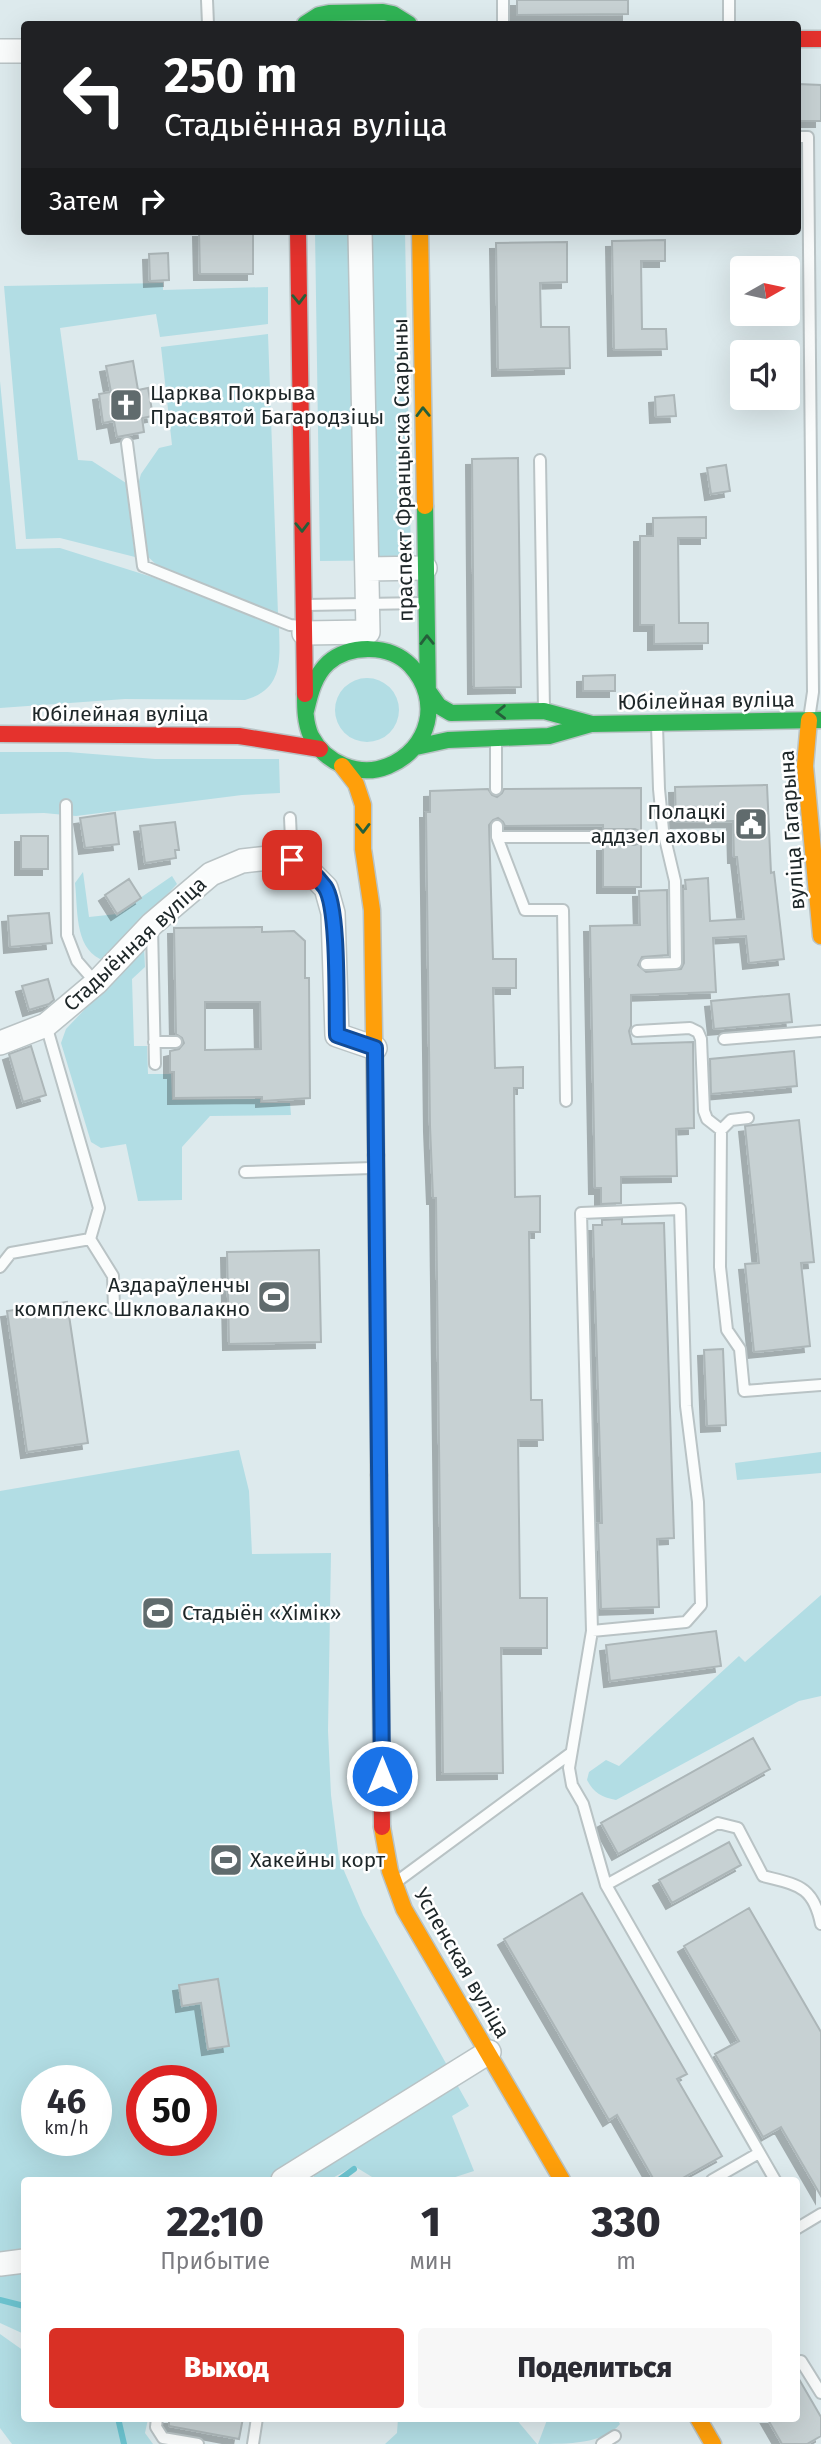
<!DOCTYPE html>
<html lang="ru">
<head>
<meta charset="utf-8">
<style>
  :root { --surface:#fff; --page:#f7f7f7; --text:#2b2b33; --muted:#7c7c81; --accent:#d93025 }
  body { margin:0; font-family:"Fira Sans",sans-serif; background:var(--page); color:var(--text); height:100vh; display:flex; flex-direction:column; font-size:26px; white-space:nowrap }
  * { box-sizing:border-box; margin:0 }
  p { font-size:23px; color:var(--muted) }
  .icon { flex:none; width:38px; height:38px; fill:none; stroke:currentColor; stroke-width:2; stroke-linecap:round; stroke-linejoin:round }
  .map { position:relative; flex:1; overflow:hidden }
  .drawer { position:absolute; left:21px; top:2177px; width:779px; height:245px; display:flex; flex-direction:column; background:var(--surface); border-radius:7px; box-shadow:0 7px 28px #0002 }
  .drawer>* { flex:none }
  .banner { position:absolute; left:21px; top:21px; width:780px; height:214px; border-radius:7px; box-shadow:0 7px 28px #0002; background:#202124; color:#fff; overflow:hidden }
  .needle { width:46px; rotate:81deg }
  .buttons { position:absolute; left:730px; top:256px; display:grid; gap:14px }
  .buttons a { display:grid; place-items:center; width:70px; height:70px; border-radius:7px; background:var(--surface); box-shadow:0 7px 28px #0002; font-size:35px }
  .speed { position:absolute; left:21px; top:2065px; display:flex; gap:14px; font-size:35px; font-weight:700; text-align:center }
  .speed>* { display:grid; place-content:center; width:91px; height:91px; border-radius:50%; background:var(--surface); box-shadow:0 7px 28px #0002; line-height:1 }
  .speed small { font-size:18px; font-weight:400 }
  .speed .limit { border:10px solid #d22; background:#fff; color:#111 }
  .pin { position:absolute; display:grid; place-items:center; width:60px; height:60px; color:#fff; margin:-30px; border-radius:14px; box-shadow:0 4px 10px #0006 }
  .me { position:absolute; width:77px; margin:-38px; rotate:0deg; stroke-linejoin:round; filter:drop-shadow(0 0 5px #0008) }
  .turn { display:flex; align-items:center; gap:24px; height:147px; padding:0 28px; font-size:32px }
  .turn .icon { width:91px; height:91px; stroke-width:2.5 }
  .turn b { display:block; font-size:49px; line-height:60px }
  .then { display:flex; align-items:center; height:66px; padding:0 28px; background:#0003; gap:14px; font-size:26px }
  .eta { display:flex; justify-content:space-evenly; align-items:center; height:119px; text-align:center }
  .eta b { font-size:42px; font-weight:800; line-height:49px }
  .cta { display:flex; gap:14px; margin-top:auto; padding:14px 28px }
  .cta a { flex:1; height:80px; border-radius:7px; background:var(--accent); color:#fff; font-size:28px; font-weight:800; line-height:80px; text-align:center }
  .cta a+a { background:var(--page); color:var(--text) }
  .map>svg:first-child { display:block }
</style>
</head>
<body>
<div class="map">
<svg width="821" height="2444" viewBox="0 0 821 2444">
  <defs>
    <filter id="shadow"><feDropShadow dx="-6" dy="6" stdDeviation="0" flood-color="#0004"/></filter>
  </defs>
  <rect width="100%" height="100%" fill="#ddeaed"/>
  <!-- green -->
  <path fill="#b2dde4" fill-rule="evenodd" d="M315 231H405L411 560 320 561Z
    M163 283V290L268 287V324L160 337 156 314 60 328 78 460 92 461 126 483 135 557 60 538 26 539 4 286Z
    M268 334 278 614 159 567 146 555 137 488 141 474 159 448 172 445 161 347Z
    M0 381 16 549 60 548 152 577 279 627C280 661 283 689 245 700L125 699 0 708Z
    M335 710a32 32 0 1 1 64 0a32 32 0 1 1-64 0Z
    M0 752H68L155 759H279L280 793 242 795 76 816 44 813 0 814Z
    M83 872 89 917 117 914 172 876 177 884 109 956 100 959C74 946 78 908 75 883Z
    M144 947 145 967 132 979 134 1046H147L148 1074H171L172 1100 260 1099V1103H290L291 1115 210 1116 182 1147V1200L138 1201 126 1144 101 1148 91 1142 61 1043 66 1029Z
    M239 1450 249 1491 252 1554 331 1553 328 1731 331 1795 339 1859 363 1915 448 2067 266 2180H24V2334L0 2323V1491ZM37 2081H96V2140H37ZM142 2081H201V2140H142Z
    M821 1452V1473L737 1480 735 1463Z
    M821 1595V1696L799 1701 616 1800C601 1797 594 1793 587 1780L589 1772 606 1760 619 1766 739 1656 745 1662Z
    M455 2081 469 2106 452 2116 474 2171 446 2180H377L354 2166 329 2180H313L316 2167Z
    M0 2334 24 2351V2418L148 2419 145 2433 153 2444H12L0 2428Z
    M398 2418 516 2419 537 2444H385L397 2433Z
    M550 2419H617L620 2424C604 2444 567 2444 538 2444L547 2420Z"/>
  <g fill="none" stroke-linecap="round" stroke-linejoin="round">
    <!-- stream -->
    <path stroke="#6cc4d0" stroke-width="6" d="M339 2180 354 2169
      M0 2300 24 2306
      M118 2418 124 2444"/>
  </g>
  <!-- building -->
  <path fill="#c7d1d3" stroke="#acb6b8" stroke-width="2" fill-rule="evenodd" filter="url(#shadow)" d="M517 0H628V14L517 15Z
    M798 84 821 85V121H798Z
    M199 231H253V274H200Z
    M665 240V261H641L642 329H666L667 349 614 350 612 241Z
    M567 242V282L540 283 541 327H569L570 368 498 370 496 243Z
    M168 253 169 280 150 281 149 254Z
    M133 361 138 390 148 388 153 416 142 418 144 432 117 437 114 421 103 423 99 394 111 392 106 366Z
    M674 395 676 416 656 417 655 397Z
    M518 458 521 687 474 688 472 459Z
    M726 465 730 491 711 494 707 468Z
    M706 517V538H678L679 623H708V643L654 644V625H640V536H653V518Z
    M615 675V691H583V676Z
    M767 785 771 873 774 872 784 959 749 963 746 936 713 938 716 992 631 995V1026L629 1031 632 1044 693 1042 694 1128 676 1129 677 1176 621 1177V1203L601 1204V1188H595L590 926 640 925 639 891 667 890 668 955 642 957 638 965 646 972 681 969 684 963 683 889H686L685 880 708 878 710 921 744 919 737 857H734L733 821 676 822 675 787Z
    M641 788V832L635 829H603V825L505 826 503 822 498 818 493 820 489 825 493 959H516V988H493L495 1068 523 1067V1088H514L515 1197 540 1196V1232H529L531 1400H542L543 1440H518L520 1598H547V1648H501L503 1773 443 1774 436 1198H433L430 1126 426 812H430V791L488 789 492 795 497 797 502 793 504 789Z
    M115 813 119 844 85 848 80 818Z
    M175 822 179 850H175L176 858 145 863 140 826Z
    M21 836H48V869H21Z
    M641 842V887H603V845H635Z
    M129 879 141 898 117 914 105 895Z
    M49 913 52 943 10 947 8 916Z
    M262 927V932L294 931 305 941V978H309L310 1098 262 1101V1097L174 1098V1072H170V1051L179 1049 184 1043 182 1038 176 1034 174 928ZM205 1002H260L261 1049 205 1050Z
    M48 979 54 1000 49 1004 29 1010 22 986Z
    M789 994 792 1022 714 1029 711 1001Z
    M31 1046 46 1095 23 1102 9 1054Z
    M794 1051 797 1086 711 1094 710 1059Z
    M799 1120 814 1262 801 1263 810 1346 754 1352 745 1264 759 1263 745 1126Z
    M622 1219V1224L664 1223 674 1538 657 1539 659 1607 601 1609 598 1523H602L593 1225H602V1220Z
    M319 1250 321 1342 229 1344 227 1252Z
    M67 1302 88 1443 27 1452 7 1311Z
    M723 1349 726 1425 707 1426 704 1350Z
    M716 1631 721 1666 610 1681 606 1645Z
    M753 1738 770 1769 618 1854 601 1823Z
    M729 1842 741 1865 672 1903 659 1880Z
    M582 1893 687 2074 677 2079 722 2156 679 2180H654L617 2115 609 2120 504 1939Z
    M749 1908 821 2032V2196L781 2127 763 2137 715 2054 739 2041 684 1946Z
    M218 1979 229 2046 208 2049 201 2003 182 2006 179 1985Z
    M796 2374 821 2417V2436L807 2444H782L767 2418H796Z
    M169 2418H243L239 2439 169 2426Z"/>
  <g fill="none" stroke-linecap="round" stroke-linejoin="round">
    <defs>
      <path id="lane" d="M207 0 208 24
        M503 0V24
        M729 0V24
        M798 137H808L813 692 809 719
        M127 443 143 566 290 625 301 626
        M540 460 544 709
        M306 605 423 603
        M496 743V789
        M66 805 67 935 77 961 96 983
        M290 818 292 860
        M497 826V837L525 910H563L566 1101
        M497 837H635
        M152 927 155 1064
        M646 964 676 963 675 881 663 830 659 789 657 725
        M637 1031 690 1028 698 1032 701 1039 704 1111 707 1119 721 1130
        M724 1039 821 1031
        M154 1042H176
        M748 1118 731 1120 721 1130 720 1267 727 1330 740 1349 744 1391 821 1385
        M245 1172 372 1168
        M90 1239 113 1276 114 1308
        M0 1267 11 1253 90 1239 99 1208 46 1025
        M592 1631 686 1622 701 1605 698 1502 686 1406 680 1209 581 1213 592 1631 569 1768 572 1785 583 1804 606 1885 775 2180
        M395 1883 571 1753
        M606 1885 718 1823 738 1828 763 1876C797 1885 813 1885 821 1924
        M712 2180 759 2153
        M796 2229 821 2214
        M801 2361 821 2393
        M157 2418 156 2427 163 2438 198 2444
        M253 2444 257 2418
        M602 2444 615 2436"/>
      <path id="street" d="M0 51H24
        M367 569 425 568
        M304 633 368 632 360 231
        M0 1043 46 1025 96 983 152 924 211 874 242 861 269 858 292 860 301 863 326 888 333 913 337 1035 375 1048
        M283 2180 489 2052
        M0 2264 24 2261"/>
      <path id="fast" d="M305 24 319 15 329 13 383 12 393 14 409 24
        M425 506 428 696
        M422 682 439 706 451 713 544 711 592 724 821 720
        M305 694C305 707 305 723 311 736 325 763 359 778 388 766 430 749 442 700 411 666 390 644 350 644 328 663 314 676 310 694 306 711
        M416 747 448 740 549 736 591 724
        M376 1155 379 1475"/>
      <path id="slow" d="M420 231 425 506
        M809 720 805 766 821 936
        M342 766 356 784 363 805V849L372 910 376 1155
        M382 1827 390 1871 404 1909 562 2180
        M698 2418 713 2444"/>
      <path id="jam" d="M798 39H821
        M298 231 305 694
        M0 734 239 736 320 749
        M379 1475 382 1827"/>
    </defs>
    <!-- lane casing -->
    <use href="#lane" stroke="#b9c3c5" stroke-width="14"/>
    <!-- street casing -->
    <use href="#street" stroke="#b9c3c5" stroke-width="26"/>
    <!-- fast casing -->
    <use href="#fast" stroke="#b9c3c5" stroke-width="19"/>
    <!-- slow casing -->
    <use href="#slow" stroke="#b9c3c5" stroke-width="19"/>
    <!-- jam casing -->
    <use href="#jam" stroke="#b9c3c5" stroke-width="19"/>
    <!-- lane -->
    <use href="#lane" stroke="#fafcfc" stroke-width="10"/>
    <!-- street -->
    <use href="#street" stroke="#fafcfc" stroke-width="23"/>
    <!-- fast -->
    <use href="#fast" stroke="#30b455" stroke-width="16"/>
    <!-- slow -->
    <use href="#slow" stroke="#ff9f0a" stroke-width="16"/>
    <!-- jam -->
    <use href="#jam" stroke="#e5322d" stroke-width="16"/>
  </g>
  <!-- one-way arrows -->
  <defs><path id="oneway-chevron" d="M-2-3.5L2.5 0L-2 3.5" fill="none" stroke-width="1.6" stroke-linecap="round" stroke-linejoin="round" transform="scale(1.75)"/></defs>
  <g stroke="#255f3a">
    <use href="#oneway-chevron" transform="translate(299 299) rotate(89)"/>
    <use href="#oneway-chevron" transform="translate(423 412) rotate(-91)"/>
    <use href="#oneway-chevron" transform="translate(302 527) rotate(89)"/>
    <use href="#oneway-chevron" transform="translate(427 640) rotate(-91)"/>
    <use href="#oneway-chevron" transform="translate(501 712) rotate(179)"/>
    <use href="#oneway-chevron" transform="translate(363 828) rotate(89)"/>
  </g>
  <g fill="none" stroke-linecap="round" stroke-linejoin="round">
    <defs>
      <path id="route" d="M292 860C304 864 317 876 325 887 339 907 336 1007 337 1035L375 1048 382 1776"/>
    </defs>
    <!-- route casing -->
    <use href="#route" stroke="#114b97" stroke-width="18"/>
    <!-- route -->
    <use href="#route" stroke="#1a73e8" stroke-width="12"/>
  </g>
  <!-- icons -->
  <defs>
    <symbol id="church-square" viewBox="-11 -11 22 22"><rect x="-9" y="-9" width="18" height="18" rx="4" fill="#606b6d" stroke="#fff"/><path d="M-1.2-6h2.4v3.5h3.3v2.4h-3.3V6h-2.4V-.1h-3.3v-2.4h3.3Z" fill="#fff"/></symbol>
    <symbol id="civic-square" viewBox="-11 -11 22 22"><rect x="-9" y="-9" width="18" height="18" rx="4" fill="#606b6d" stroke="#fff"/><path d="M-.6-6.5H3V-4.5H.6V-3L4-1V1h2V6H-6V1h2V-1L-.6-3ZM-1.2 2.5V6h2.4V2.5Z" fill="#fff"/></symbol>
    <symbol id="stadium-square" viewBox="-11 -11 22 22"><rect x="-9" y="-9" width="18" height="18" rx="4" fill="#606b6d" stroke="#fff"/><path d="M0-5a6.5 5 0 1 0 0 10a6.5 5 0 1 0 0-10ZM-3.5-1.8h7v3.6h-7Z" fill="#fff"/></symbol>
  </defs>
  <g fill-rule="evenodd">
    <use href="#church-square" x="107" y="386" width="38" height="38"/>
    <use href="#civic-square" x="732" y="805" width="38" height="38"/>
    <use href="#stadium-square" x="255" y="1278" width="38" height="38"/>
    <use href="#stadium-square" x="139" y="1594" width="38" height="38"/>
    <use href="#stadium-square" x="207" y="1841" width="38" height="38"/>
  </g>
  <g text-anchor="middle" stroke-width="5" stroke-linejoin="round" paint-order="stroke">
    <!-- poi labels -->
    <g font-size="21" fill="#1d2628" stroke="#fff" text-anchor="start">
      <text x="150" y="400">Царква Покрыва<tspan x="150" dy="24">Прасвятой Багародзіцы</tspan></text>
      <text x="726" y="819" text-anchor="end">Полацкі<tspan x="726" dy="24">аддзел аховы</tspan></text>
      <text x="250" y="1292" text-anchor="end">Аздараўленчы<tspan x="250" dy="24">комплекс Шкловалакно</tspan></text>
      <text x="182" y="1620">Стадыён «Хімік»</text>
      <text x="250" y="1867">Хакейны корт</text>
    </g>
    <!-- street labels -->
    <g font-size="21" fill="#1d2628" stroke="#fff">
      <text transform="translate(403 470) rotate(-91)" y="7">праспект Францыска Скарыны</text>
      <text transform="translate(706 701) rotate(-1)" y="7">Юбілейная вуліца</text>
      <text x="120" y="721">Юбілейная вуліца</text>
      <text transform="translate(792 830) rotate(-94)" y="7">вуліца Гагарына</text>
      <text transform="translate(135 944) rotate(-43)" y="7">Стадыённая вуліца</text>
      <text transform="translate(462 1963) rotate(60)" y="7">Успенская вуліца</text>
    </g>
  </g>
</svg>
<div class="buttons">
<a><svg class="needle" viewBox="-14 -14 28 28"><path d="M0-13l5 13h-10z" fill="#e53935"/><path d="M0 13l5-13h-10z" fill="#7c7c81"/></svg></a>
<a><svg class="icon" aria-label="sound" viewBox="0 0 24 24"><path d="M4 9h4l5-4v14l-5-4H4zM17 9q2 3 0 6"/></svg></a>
</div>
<div class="speed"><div>46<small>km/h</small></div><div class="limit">50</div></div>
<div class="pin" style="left:292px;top:860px;background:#d93025"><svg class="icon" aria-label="arrive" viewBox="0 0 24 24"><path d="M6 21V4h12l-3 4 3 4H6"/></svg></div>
<svg class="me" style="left:382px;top:1776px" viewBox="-20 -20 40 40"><circle r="17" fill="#1a73e8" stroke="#fff" stroke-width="3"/><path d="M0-11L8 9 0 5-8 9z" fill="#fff"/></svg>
<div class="banner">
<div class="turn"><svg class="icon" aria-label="left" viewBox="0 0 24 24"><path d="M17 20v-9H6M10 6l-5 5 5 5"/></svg><div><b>250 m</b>Стадыённая вуліца</div></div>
<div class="then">Затем<svg class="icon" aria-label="right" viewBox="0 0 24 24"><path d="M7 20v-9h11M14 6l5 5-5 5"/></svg></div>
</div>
<section class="drawer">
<div class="eta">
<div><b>22:10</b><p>Прибытие</p></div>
<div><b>1</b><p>мин</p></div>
<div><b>330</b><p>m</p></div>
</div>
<div class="cta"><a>Выход</a><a>Поделиться</a></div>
</section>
</div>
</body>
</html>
